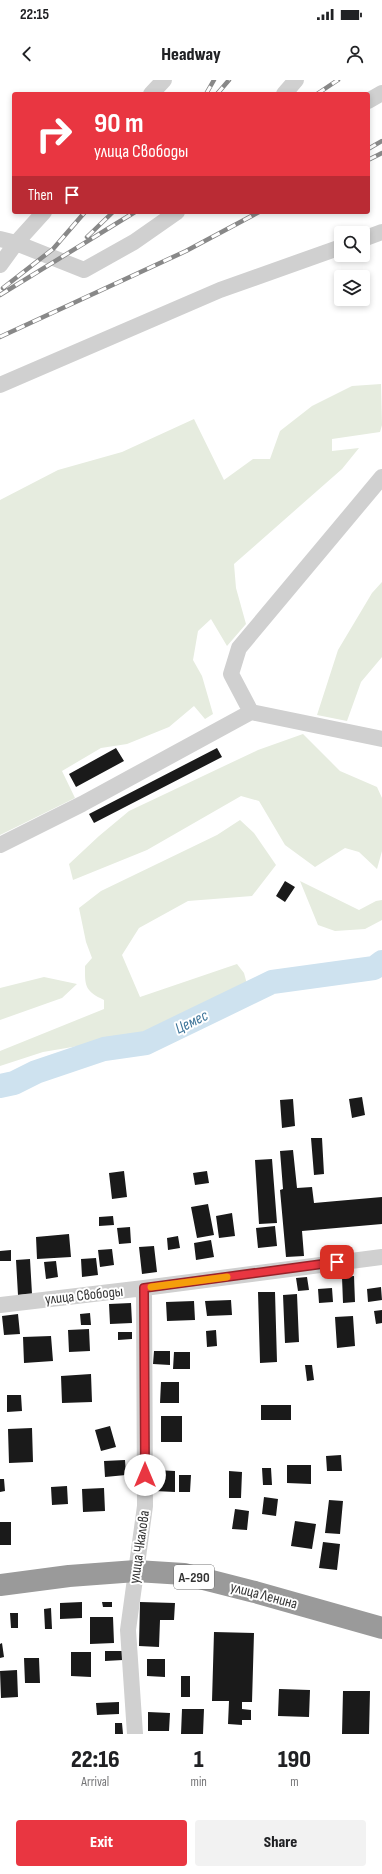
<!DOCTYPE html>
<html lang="en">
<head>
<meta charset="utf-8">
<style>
  :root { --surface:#fff; --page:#f2f2f2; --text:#202124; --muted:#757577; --accent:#e93641 }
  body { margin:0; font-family:"Sofia Sans Condensed",sans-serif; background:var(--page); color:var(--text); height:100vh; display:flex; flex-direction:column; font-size:15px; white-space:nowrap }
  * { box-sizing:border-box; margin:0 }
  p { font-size:13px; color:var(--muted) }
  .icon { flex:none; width:22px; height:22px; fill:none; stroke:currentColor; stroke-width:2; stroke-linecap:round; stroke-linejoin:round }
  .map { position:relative; height:1654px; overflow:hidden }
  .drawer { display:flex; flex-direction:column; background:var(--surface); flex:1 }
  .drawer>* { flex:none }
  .hud { position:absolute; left:12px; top:12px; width:358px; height:122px; border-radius:4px; box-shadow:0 2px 6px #0003; background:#e93641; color:#fff; overflow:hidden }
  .buttons { position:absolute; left:334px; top:146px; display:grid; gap:8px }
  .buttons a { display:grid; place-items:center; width:36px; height:36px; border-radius:4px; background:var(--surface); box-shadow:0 2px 6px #0003; font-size:20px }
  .pin { position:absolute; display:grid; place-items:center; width:34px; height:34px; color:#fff; margin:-17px; border-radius:8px; box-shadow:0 2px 6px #0006 }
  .me { position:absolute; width:44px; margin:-22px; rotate:0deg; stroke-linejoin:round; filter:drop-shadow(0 0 3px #0008) }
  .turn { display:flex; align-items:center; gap:14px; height:84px; padding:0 16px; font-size:18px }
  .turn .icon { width:52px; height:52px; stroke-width:2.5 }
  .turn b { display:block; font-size:28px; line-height:34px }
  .then { display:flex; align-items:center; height:38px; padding:0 16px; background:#0003; gap:8px; font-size:15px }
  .eta { display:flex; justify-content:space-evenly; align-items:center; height:68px; text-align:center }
  .eta b { font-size:24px; font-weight:800; line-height:28px }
  .cta { display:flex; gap:8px; margin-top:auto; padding:8px 16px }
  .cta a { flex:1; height:46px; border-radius:4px; background:var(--accent); color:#fff; font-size:16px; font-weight:800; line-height:46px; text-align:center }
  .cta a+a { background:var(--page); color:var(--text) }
  .status { display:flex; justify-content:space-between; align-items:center; height:28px; padding:0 20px; background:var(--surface); direction:ltr }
  .status svg { height:11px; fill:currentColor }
  header { display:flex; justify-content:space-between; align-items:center; height:52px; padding:0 16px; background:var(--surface); font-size:18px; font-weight:800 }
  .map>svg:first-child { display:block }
</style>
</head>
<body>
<div class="status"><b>22:15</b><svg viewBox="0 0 49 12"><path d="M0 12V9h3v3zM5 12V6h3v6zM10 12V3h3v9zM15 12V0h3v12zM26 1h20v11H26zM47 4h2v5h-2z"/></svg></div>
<header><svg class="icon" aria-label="back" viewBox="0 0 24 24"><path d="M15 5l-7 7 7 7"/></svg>Headway<svg class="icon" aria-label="person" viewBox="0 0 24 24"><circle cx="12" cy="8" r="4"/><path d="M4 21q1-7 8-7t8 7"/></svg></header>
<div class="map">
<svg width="382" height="1654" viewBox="0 0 382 1654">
  <rect width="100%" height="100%" fill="#fff"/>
  <!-- green -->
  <path fill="#e6ecdf" d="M381 304 382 345 380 352 332 359V371L359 368 342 389 234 484 236 508 246 544 227 566 211 539 198 551 193 580 202 596 213 634 205 639 194 626 169 647 127 664 101 668 62 691 75 718 0 755V420L58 390 122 372 194 339 224 400 253 379H270L280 351 312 326 352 306Z
    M382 502V577L361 602 347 641 317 635 338 570 372 513Z
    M303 654 340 691 377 707 382 718V771L377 789 359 772 345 768 315 787 285 765 259 721 241 716 147 770 73 800 69 784 99 756 129 731 258 670Z
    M240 740 254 753 276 785 252 816 188 821 139 848 122 875 140 917 237 884 244 893 248 908 143 955 43 972 0 986V971L104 929V920C84 911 85 905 85 886L92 878 86 862 79 828 101 811 217 755Z
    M300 801 359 830 376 821 382 820V840L365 849 335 851 318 845Z
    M44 897 77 904 62 918 0 940V908Z"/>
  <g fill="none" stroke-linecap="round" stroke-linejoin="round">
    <!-- river -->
    <path stroke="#cee2ef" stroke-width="24" d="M0 1006 14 1003 36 992 104 969 146 963 272 902 374 888 382 882"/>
  </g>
  <!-- building -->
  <path fill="#1a1a1a" d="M116 668 124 681 76 707 69 694Z
    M217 668 222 677 94 743 89 734Z
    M285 801 295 807 285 822 276 816Z
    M362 1017 365 1035 352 1038 349 1019Z
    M293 1019 295 1046 282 1048 280 1020Z
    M311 1058H322L324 1094 314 1095Z
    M293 1070 297 1108 312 1107 314 1123 382 1117V1144L302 1151 304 1176 286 1177 280 1110 283 1109 280 1071Z
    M272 1079 277 1143 259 1144 255 1080Z
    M124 1091 127 1117 112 1119 109 1093Z
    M207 1091 209 1103 195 1105 193 1093Z
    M208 1124 214 1155 197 1158 191 1127Z
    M232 1133 235 1156 219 1158 216 1136Z
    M113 1136 114 1145 99 1146V1137Z
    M275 1146 277 1166 258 1168 256 1148Z
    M130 1147 131 1163 119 1164 117 1148Z
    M69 1154 71 1177 37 1179 36 1157Z
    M178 1156 180 1168 168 1170 167 1158Z
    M211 1160 214 1177 196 1180 194 1163Z
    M154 1166 157 1192 142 1194 139 1167Z
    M112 1169 114 1185 100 1187 98 1170Z
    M11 1170V1181H0V1171Z
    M96 1178 98 1195 82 1197 81 1179Z
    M30 1179 32 1214 18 1215 16 1180Z
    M56 1181 58 1197 46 1199 44 1182Z
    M354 1196 355 1222 343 1223 342 1197Z
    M307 1197 309 1210 298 1211 296 1198Z
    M381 1207 382 1220 368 1222 367 1209Z
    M332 1208 333 1222 319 1223 318 1209Z
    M258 1212H275L277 1282 260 1283Z
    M297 1214 299 1262 285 1263 283 1215Z
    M231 1220 232 1235 207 1236 205 1221Z
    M194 1221 195 1240 167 1241 166 1222Z
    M131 1223 132 1243 110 1244 109 1224Z
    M382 1230V1243L376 1244 374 1231Z
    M90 1233 91 1245H81L80 1234Z
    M18 1234 20 1254 4 1255 2 1236Z
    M353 1236 355 1266 337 1268 335 1237Z
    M89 1249 90 1271 69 1272 68 1250Z
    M216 1250 217 1266 207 1267 206 1251Z
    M118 1252H132V1259L118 1260Z
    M51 1256 53 1281 24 1283 23 1257Z
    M154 1271H170V1285L153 1284Z
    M174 1272H190V1289H173Z
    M305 1285H312L314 1300 307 1301Z
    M91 1294 92 1322 62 1323 61 1296Z
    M161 1302H179V1323H160Z
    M7 1315H21L22 1331 7 1332Z
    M261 1325H291V1340H261Z
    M161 1336H182V1362H161Z
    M110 1346 116 1367 101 1371 95 1350Z
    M32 1348 33 1382 9 1383 8 1349Z
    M341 1375 342 1391H327L326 1376Z
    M125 1380 126 1395 105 1397 104 1381Z
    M287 1385H311V1404L287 1403Z
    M262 1388H271L272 1405H263Z
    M156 1390 175 1391V1412L155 1411Z
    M229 1391 242 1392 241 1418H229Z
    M179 1395H191L190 1412H179Z
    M0 1399H4L5 1411 0 1412Z
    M67 1406 68 1424 52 1425 51 1407Z
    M104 1408 105 1431 83 1432 82 1409Z
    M264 1417 278 1419 276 1436 262 1434Z
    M329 1420 343 1421 340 1454 325 1453Z
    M235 1429 249 1431 247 1450 232 1449Z
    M295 1441 316 1444 312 1469 291 1466Z
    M0 1442H11V1465H0Z
    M323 1462 340 1464 337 1490 319 1488Z
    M82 1522V1538L60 1539V1523Z
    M102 1522H112V1527H103Z
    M140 1522 175 1523 174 1540H160L159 1567 139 1566Z
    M51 1528 52 1549H45L44 1529Z
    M10 1533H18V1548H11Z
    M90 1537H113L114 1563 90 1564Z
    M214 1552 254 1553 252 1622H242V1629L251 1630V1640H242V1645L228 1644 229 1621H212Z
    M2 1563 4 1577 0 1578V1564Z
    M105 1571H122L123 1580 105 1581Z
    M71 1572H91V1597L71 1596Z
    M24 1578H39L40 1603H25Z
    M147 1579H165V1597L147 1596Z
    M17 1590 18 1617 1 1618 0 1591Z
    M181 1596H190V1617H181Z
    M279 1609 310 1610 309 1637 278 1636Z
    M343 1611H370L369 1654H342Z
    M119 1622V1634L97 1635 96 1623Z
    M182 1629H204L203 1654H181Z
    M148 1632 170 1633 169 1651H148Z
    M115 1643H122L123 1654H115Z"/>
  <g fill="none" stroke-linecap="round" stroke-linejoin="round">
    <!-- minor -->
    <path stroke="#d0d0d0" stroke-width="16" d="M151 14 164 0
      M284 14 296 0
      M368 21 382 13
      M0 159 16 163 84 190 134 162 177 132
      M363 159 382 152
      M0 185 16 163 44 132
      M0 305 220 210 341 167
      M382 397 239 568 231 594 251 632 382 659
      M0 765 82 724 251 632
      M0 1225 144 1208 382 1177
      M135 1654 128 1550 145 1426 144 1208"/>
    <!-- highway -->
    <path stroke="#9a9a9a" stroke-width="22" d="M0 1505 69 1496 136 1491 184 1494 255 1512 382 1548"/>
    <defs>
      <path id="rail" d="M206 14 214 0
        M217 14 229 0
        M317 14 338 0
        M368 69 382 61
        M368 80 382 73
        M87 157 113 132
        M3 208 53 169 85 132
        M0 215 135 132
        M0 257 186 171 259 132"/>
    </defs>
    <!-- rail casing -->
    <use href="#rail" stroke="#888" stroke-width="4.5"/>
    <!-- rail -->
    <use href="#rail" stroke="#fff" stroke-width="3" stroke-dasharray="9" stroke-linecap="butt"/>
  </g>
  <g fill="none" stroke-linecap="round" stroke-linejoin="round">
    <defs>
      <path id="route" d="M145 1395 144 1208 337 1182"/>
    </defs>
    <!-- route casing -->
    <use href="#route" stroke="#97232a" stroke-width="10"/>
    <!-- route -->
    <use href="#route" stroke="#e93641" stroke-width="7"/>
    <!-- slow -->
    <path stroke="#f59e0b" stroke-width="7" d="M151 1207 227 1197"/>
  </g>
  <g text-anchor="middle" stroke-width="4" stroke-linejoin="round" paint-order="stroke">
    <!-- shield labels -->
    <rect fill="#fff" stroke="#707070" stroke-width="1" x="174" y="1485" width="40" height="24" rx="3"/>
    <g font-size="14" font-weight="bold" fill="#333">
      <text x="194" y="1502">А-290</text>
    </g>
    <!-- street labels -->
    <g font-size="15" fill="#333" stroke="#fff">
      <text transform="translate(84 1215) rotate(-6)" y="5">улица Свободы</text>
      <text transform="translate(139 1467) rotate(-82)" y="5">улица Чкалова</text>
      <text transform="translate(264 1515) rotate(15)" y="5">улица Ленина</text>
    </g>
    <!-- water labels -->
    <g font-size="16" font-style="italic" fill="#3d7499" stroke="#fff">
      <text transform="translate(191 941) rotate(-26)" y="6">Цемес</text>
    </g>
  </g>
</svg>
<div class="buttons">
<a><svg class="icon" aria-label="search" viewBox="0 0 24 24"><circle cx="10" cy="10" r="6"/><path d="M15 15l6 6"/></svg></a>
<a><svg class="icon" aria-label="layers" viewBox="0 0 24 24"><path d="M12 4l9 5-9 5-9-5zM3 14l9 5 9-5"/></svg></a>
</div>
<div class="pin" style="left:337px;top:1182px;background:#d93025"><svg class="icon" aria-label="arrive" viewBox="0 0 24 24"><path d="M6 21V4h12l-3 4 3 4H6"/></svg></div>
<svg class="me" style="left:145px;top:1395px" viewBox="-20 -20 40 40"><circle r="19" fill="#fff"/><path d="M0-13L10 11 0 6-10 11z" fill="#e93641"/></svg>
<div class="hud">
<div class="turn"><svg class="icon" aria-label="right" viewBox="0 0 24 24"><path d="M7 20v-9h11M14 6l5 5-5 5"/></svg><div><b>90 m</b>улица Свободы</div></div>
<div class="then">Then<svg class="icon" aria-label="arrive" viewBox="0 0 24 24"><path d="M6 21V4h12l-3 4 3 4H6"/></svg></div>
</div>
</div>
<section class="drawer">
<div class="eta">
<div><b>22:16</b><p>Arrival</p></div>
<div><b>1</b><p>min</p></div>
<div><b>190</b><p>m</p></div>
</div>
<div class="cta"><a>Exit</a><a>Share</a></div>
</section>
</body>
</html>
